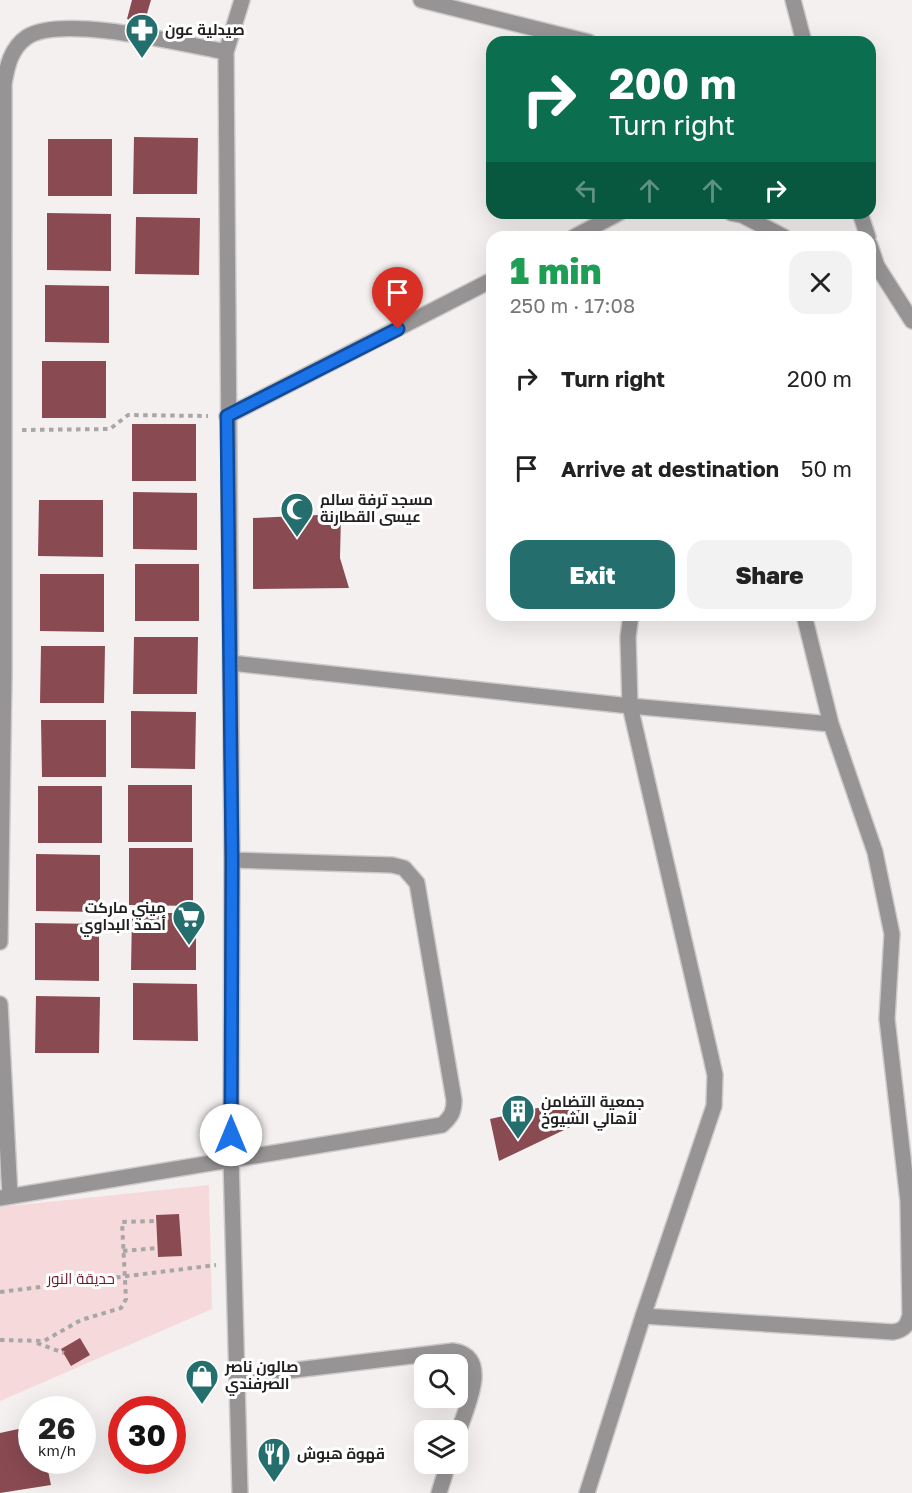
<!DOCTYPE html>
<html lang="en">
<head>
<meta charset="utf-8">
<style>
  :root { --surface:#fff; --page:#f2f2f2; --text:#222; --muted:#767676; --accent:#246f6d }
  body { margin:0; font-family:"Golos Text",Cairo,sans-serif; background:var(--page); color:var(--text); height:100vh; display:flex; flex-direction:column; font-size:22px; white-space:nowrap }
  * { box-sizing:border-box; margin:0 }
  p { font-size:20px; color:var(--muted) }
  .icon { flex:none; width:33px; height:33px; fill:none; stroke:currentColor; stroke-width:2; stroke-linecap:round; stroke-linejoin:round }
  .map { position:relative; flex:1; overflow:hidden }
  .sheet { position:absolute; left:486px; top:231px; width:390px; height:390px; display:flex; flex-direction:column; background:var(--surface); border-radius:18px; box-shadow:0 6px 24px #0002 }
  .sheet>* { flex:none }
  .top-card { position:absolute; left:486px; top:36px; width:390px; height:183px; border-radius:18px; box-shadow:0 6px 24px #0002; background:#0b6e4f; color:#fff; overflow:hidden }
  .controls { position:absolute; left:414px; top:1354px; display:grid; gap:12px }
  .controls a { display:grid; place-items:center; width:54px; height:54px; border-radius:12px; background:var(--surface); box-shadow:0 6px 24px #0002; font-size:30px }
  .speed { position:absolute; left:18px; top:1396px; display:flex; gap:12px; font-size:30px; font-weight:700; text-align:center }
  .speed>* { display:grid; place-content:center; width:78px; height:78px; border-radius:50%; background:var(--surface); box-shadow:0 6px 24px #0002; line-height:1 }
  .speed small { font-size:15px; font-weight:400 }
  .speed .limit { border:9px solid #d22; background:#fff; color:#111 }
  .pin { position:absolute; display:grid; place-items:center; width:51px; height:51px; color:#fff; margin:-62px -26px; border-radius:50% 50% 50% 0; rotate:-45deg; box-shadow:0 0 6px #0007 }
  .pin .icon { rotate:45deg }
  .me { position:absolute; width:66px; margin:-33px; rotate:0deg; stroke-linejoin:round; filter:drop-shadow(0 0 4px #0008) }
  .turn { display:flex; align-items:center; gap:21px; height:126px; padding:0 24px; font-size:27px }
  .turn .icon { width:78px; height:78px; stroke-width:2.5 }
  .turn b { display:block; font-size:42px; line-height:51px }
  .lanes { display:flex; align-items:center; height:57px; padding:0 24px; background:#0003; justify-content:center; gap:30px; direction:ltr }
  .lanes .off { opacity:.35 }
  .round { display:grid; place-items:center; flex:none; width:63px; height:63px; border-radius:18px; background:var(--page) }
  .summary { display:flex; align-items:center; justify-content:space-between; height:102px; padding:0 24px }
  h1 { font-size:36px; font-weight:800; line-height:45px; color:#1e9e55 }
  .primary-button { display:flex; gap:12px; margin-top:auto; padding:12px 24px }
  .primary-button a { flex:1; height:69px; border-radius:18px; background:var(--accent); color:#fff; font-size:24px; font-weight:800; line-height:69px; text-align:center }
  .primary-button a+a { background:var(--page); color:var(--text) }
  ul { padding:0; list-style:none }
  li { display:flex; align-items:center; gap:18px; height:90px; padding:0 24px }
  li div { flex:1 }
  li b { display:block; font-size:22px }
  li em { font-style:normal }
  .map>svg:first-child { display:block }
</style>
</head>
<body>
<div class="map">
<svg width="912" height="1493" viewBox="0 0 912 1493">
  <rect width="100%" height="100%" fill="#f5f0f0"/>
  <!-- green -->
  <path fill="#f6d9db" d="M209 1185 212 1309 0 1401V1207Z"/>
  <!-- building -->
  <path fill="#8a4a52" d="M132 0H151L144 24 127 19Z
    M134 137 198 138 197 194H133Z
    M48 139H112V196H48Z
    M47 213 111 214V271L47 270Z
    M136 217 200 218 199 275 135 274Z
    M45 285 109 286V343L45 342Z
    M42 361H106V418H42Z
    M132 424H196V481H132Z
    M133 492 197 493V550L133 549Z
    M39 500H103V557L38 556Z
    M341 514 340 558 349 588 253 589V518Z
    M135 564H199V621H135Z
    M40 574H104V632L40 631Z
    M134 637H198L197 694H133Z
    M41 646H105L104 703H40Z
    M131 711 196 712 195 769 131 768Z
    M41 720H106V777H42Z
    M128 785H192V842H128Z
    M38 786H102V843H38Z
    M129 848H193V906L129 905Z
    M36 854 100 855V912L36 911Z
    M132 913H196V970H131Z
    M35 923 99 924V981L35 980Z
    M133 983 197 984 198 1041 133 1040Z
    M36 996 100 997 99 1053H35Z
    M581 1098 585 1120 499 1161 490 1119Z
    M179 1214 182 1256 158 1257 156 1215Z
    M80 1338 90 1355 71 1366 61 1349Z
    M32 1426V1461H46L51 1485 0 1493V1433Z"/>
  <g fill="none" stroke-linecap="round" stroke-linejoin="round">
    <defs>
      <path id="minor" d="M421 0 589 42
        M793 0 804 42
        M731 213 742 215 784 237
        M860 213 868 237
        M574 237 619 213
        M870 245 877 266 912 321
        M227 416 492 280
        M231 663 630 706 831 724
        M0 942 4 675V84C7 66 11 48 27 37 62 14 183 44 226 52
        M0 1004 10 1196
        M0 1198 442 1125C451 1117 454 1112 454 1100L417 883 404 868 392 865 232 860
        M643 1316 893 1332C904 1330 907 1326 910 1315L908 1201 887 1019 892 934 875 852 831 724 804 615
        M237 1377 453 1351C493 1356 465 1410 458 1433
        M240 1493 231 1158 232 860 226 52 242 0
        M439 1493 448 1464
        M587 1493 643 1316 714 1106 715 1075 711 1057 630 706 628 637 631 615"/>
    </defs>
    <!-- minor casing -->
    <use href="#minor" stroke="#cfcaca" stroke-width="18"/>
    <!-- path -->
    <path stroke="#a9a6a6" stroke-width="4" stroke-dasharray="4.5 4.5" stroke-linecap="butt" d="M22 430 110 429 128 415 208 416
      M123 1251 158 1248
      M0 1292 216 1265
      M0 1340 44 1341 81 1320 121 1308 126 1299 122 1222 156 1221
      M37 1343 64 1353"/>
    <!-- minor -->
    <use href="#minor" stroke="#979495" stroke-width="15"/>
  </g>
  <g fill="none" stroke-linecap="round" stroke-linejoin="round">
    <defs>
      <path id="route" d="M231 1135 232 860 227 416 398 329"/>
    </defs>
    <!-- route casing -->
    <use href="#route" stroke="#114b97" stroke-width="15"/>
    <!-- route -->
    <use href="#route" stroke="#1a73e8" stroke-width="10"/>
  </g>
  <!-- icons -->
  <defs>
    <symbol id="pharmacy-pin" viewBox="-11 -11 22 30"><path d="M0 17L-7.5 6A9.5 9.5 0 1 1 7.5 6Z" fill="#246f6d" stroke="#fff"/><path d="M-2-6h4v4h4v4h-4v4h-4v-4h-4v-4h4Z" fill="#fff"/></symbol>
    <symbol id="mosque-pin" viewBox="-11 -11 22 30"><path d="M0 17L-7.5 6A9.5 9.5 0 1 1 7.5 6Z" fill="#246f6d" stroke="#fff"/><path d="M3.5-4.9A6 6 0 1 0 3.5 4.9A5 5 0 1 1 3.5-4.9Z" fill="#fff"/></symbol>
    <symbol id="supermarket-pin" viewBox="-11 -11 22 30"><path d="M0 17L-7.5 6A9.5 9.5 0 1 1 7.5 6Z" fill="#246f6d" stroke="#fff"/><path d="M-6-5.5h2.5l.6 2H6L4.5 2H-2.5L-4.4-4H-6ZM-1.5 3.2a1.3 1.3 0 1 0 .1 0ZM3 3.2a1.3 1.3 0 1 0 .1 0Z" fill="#fff"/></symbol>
    <symbol id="building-pin" viewBox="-11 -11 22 30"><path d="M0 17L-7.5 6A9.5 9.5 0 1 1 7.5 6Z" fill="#246f6d" stroke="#fff"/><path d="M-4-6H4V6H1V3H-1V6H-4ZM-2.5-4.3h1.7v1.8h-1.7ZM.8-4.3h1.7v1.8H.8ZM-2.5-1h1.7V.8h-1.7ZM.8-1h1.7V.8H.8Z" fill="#fff"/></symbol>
    <symbol id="shop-pin" viewBox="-11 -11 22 30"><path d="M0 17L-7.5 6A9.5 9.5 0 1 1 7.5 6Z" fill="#246f6d" stroke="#fff"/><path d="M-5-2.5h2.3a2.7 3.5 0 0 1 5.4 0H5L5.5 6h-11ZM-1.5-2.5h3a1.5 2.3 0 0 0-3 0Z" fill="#fff"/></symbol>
    <symbol id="restaurant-pin" viewBox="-11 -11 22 30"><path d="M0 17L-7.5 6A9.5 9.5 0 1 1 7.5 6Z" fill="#246f6d" stroke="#fff"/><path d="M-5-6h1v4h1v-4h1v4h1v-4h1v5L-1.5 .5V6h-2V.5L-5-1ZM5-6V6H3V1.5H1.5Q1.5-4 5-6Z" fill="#fff"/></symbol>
  </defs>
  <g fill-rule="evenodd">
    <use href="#pharmacy-pin" x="123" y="11" width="38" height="52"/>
    <use href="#mosque-pin" x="278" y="490" width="38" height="52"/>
    <use href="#supermarket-pin" x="170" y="898" width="38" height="52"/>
    <use href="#building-pin" x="499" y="1092" width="38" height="52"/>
    <use href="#shop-pin" x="183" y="1357" width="38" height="52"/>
    <use href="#restaurant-pin" x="255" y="1435" width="38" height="52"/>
  </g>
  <g text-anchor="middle" stroke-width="6" stroke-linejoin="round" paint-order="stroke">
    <!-- poi labels -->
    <g font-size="15" font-weight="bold" fill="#211f1f" stroke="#fff" text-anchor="start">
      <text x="165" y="35">صيدلية عون</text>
      <text x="320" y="505">مسجد ترفة سالم<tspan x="320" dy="17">عيسى القطارنة</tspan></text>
      <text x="166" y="913" text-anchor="end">ميني ماركت<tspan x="166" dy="17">أحمد البداوي</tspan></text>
      <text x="541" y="1107">جمعية التضامن<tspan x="541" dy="17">لأهالي الشيوخ</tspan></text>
      <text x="225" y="1372">صالون ناصر<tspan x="225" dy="17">الصرفندي</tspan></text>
      <text x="297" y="1459">قهوة هبوش</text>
    </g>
    <!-- park labels -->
    <g font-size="15" fill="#6e1a2c" stroke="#fff">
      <text x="81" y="1284">حديقة النور</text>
    </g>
  </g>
</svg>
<div class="controls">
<a><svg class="icon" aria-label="search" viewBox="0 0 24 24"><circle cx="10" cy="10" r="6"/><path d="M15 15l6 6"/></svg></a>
<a><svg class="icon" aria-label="layers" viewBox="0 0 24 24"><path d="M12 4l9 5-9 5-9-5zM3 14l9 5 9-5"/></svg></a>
</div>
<div class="speed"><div>26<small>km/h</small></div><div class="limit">30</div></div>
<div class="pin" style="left:398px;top:329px;background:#d93025"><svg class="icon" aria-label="arrive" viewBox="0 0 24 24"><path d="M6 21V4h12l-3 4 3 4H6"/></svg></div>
<svg class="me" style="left:231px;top:1135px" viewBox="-20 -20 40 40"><circle r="19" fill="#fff"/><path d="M0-13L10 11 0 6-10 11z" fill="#1a73e8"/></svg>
<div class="top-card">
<div class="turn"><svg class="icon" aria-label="right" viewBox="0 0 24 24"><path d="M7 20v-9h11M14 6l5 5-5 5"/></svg><div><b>200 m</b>Turn right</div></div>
<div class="lanes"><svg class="icon off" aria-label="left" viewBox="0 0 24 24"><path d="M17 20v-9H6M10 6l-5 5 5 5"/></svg><svg class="icon off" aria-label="ahead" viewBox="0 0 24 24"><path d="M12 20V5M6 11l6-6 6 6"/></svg><svg class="icon off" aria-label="ahead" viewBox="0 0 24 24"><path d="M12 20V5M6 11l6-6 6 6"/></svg><svg class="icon" aria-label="right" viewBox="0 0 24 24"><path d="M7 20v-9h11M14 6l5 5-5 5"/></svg></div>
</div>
<section class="sheet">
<div class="summary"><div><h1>1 min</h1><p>250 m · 17:08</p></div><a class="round"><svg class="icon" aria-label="close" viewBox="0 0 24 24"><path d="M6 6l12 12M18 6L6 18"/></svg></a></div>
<ul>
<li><svg class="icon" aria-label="right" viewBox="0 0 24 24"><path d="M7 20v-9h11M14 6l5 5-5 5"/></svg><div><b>Turn right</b></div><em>200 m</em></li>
<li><svg class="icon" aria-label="arrive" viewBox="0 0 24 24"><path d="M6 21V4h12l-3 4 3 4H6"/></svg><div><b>Arrive at destination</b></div><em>50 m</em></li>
</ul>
<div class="primary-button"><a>Exit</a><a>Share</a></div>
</section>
</div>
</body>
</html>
